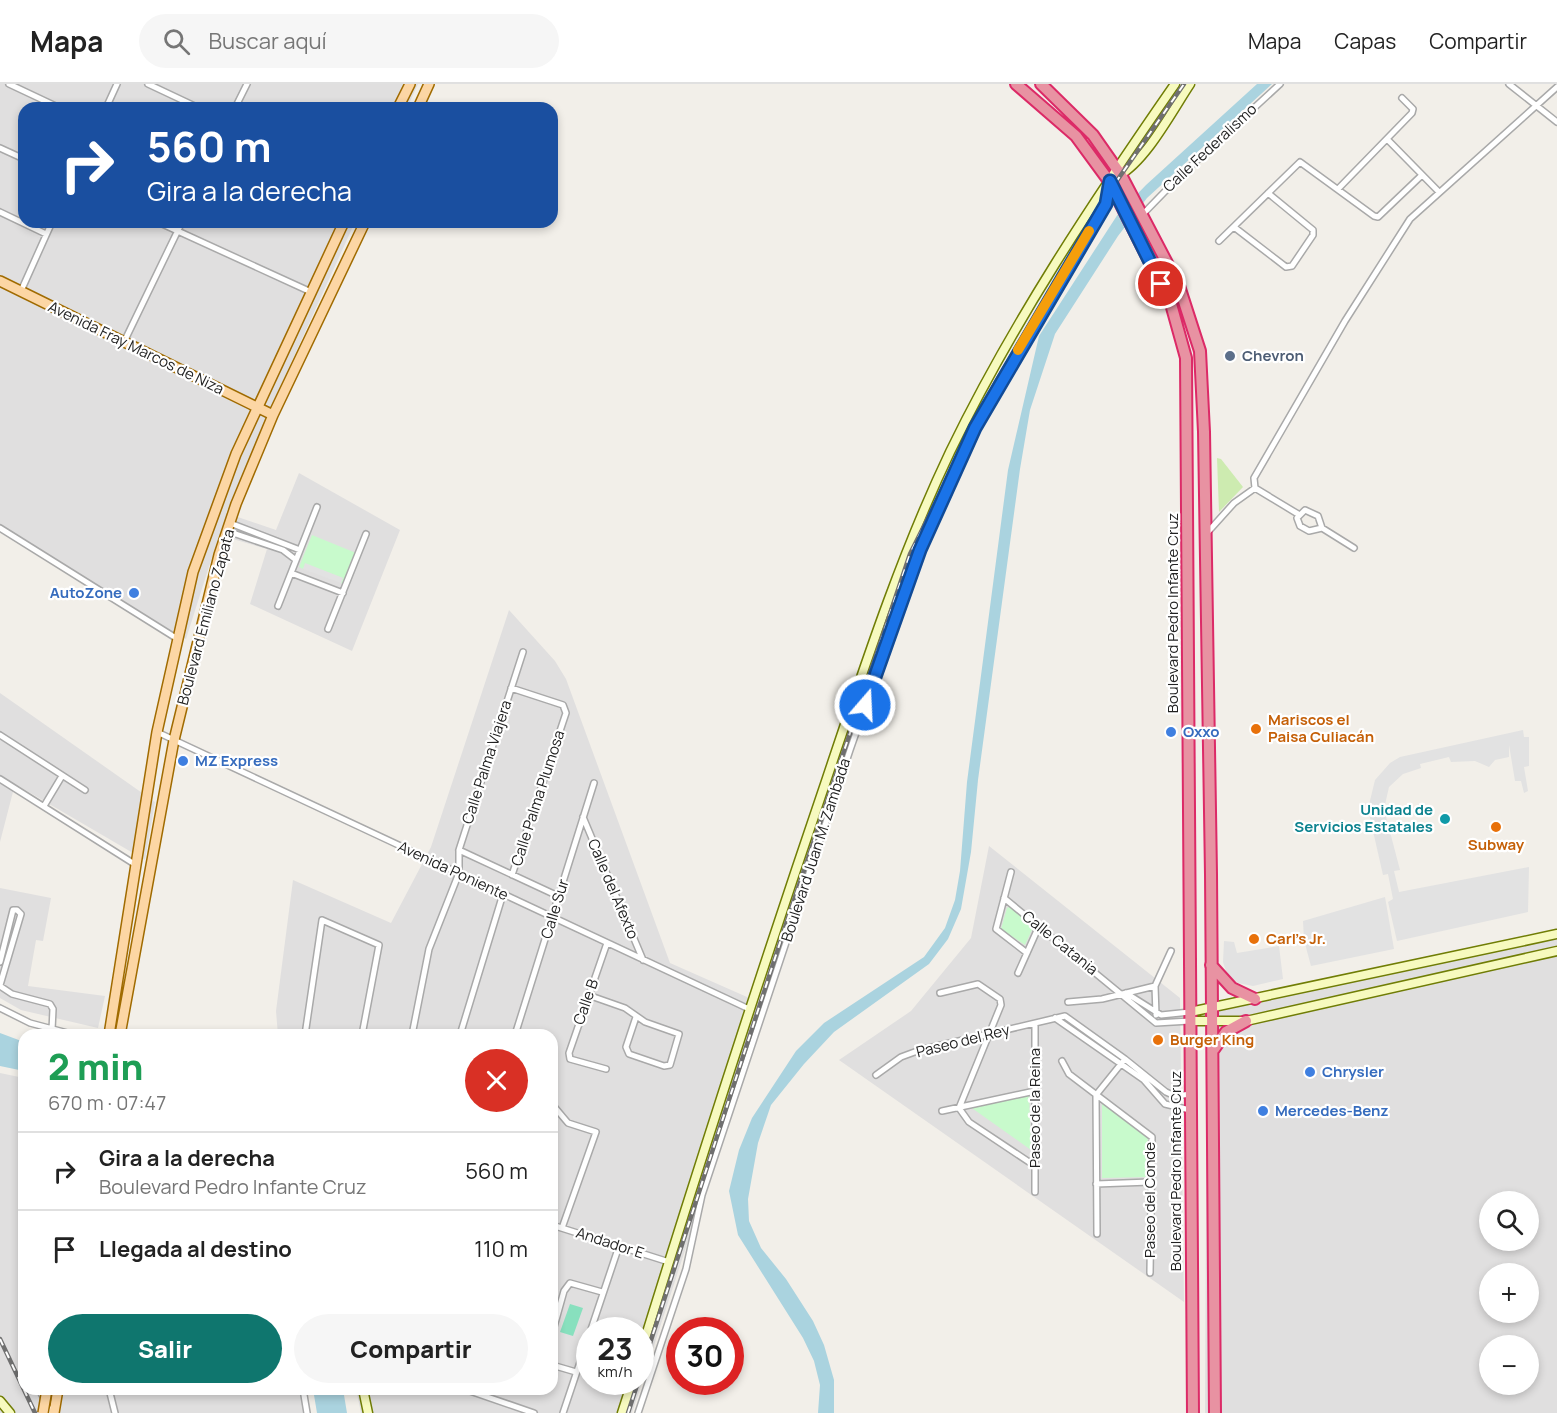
<!DOCTYPE html>
<html lang="es">
<head>
<meta charset="utf-8">
<style>
  :root { --surface:#fff; --page:#f6f6f6; --text:#222; --muted:#767676; --line:#e0e0e0; --accent:#0f766e }
  body { margin:0; font-family:Manrope,sans-serif; background:var(--page); color:var(--text); height:100vh; display:flex; flex-direction:column; font-size:22px; white-space:nowrap }
  * { box-sizing:border-box; margin:0 }
  p { font-size:20px; color:var(--muted) }
  .icon { flex:none; width:33px; height:33px; fill:none; stroke:currentColor; stroke-width:2; stroke-linecap:round; stroke-linejoin:round }
  .map { position:relative; flex:1; overflow:hidden }
  .panel { position:absolute; left:18px; top:945px; width:540px; height:366px; display:flex; flex-direction:column; background:var(--surface); border-radius:18px; box-shadow:0 3px 9px #0003 }
  .panel>* { flex:none }
  .guide { position:absolute; left:18px; top:18px; width:540px; height:126px; border-radius:18px; box-shadow:0 3px 9px #0003; background:#1a4fa0; color:#fff; overflow:hidden }
  .controls { position:absolute; left:1479px; top:1107px; display:grid; gap:12px }
  .controls a { display:grid; place-items:center; width:60px; height:60px; border-radius:50%; background:var(--surface); box-shadow:0 3px 9px #0003; font-size:30px }
  .speed { position:absolute; left:576px; top:1233px; display:flex; gap:12px; font-size:30px; font-weight:700; text-align:center }
  .speed>* { display:grid; place-content:center; width:78px; height:78px; border-radius:50%; background:var(--surface); box-shadow:0 3px 9px #0003; line-height:1 }
  .speed small { font-size:15px; font-weight:400 }
  .speed .limit { border:9px solid #d22; background:#fff; color:#111 }
  .pin { position:absolute; display:grid; place-items:center; width:51px; height:51px; color:#fff; margin:-26px; border:3px solid #fff; border-radius:50%; box-shadow:0 2px 6px #0007 }
  .me { position:absolute; width:66px; margin:-33px; rotate:19deg; stroke-linejoin:round; filter:drop-shadow(0 0 4px #0008) }
  .turn { display:flex; align-items:center; gap:21px; height:126px; padding:0 30px; font-size:27px }
  .turn .icon { width:78px; height:78px; stroke-width:2.5 }
  .turn b { display:block; font-size:42px; line-height:51px }
  .round { display:grid; place-items:center; flex:none; width:63px; height:63px; border-radius:32px; background:var(--page) }
  .summary { display:flex; align-items:center; justify-content:space-between; height:102px; padding:0 30px }
  h1 { font-size:36px; font-weight:800; line-height:45px; color:#1e9e55 }
  .button { display:flex; gap:12px; margin-top:auto; padding:12px 30px }
  .button a { flex:1; height:69px; border-radius:36px; background:var(--accent); color:#fff; font-size:24px; font-weight:800; line-height:69px; text-align:center }
  .button a+a { background:var(--page); color:var(--text) }
  ul { padding:0; list-style:none }
  li { display:flex; align-items:center; gap:18px; height:78px; padding:0 30px; border-top:2px solid var(--line) }
  li div { flex:1 }
  li b { display:block; font-size:22px }
  li em { font-style:normal }
  header { display:flex; align-items:center; gap:36px; box-sizing:border-box; height:84px; padding:0 30px; background:var(--surface); border-bottom:2px solid var(--line) }
  header strong { font-size:28px }
  nav { display:flex; gap:33px; margin-inline-start:auto; font-size:21px }
  .search { width:420px; height:54px; background:var(--page); display:flex; align-items:center; gap:15px; box-sizing:border-box; padding:0 21px; border-radius:33px; color:var(--muted); font-size:22px }
  .map>svg:first-child { display:block }
</style>
</head>
<body>
<header>
<strong>Mapa</strong>
<div class="search"><svg class="icon" aria-label="search" viewBox="0 0 24 24"><circle cx="10" cy="10" r="6"/><path d="M15 15l6 6"/></svg>Buscar aquí</div>
<nav><a>Mapa</a><a>Capas</a><a>Compartir</a></nav>
</header>
<div class="map">
<svg width="1557" height="1329" viewBox="0 0 1557 1329">
  <rect width="100%" height="100%" fill="#f2efe9"/>
  <!-- residential -->
  <path fill="#e0dfdf" fill-rule="evenodd" d="M0 0H418L407 24H24V138H355L271 323 226 429 276 446 299 389 400 446 352 567 250 520 267 465 219 451 186 555 0 447Z
    M509 526 555 577 566 595 670 879 765 921 632 1329H361L356 1305H552V951H278L276 927 293 796 391 839 431 763ZM590 1246H640V1298H590Z
    M0 609 155 718 145 776 15 700 0 758Z
    M989 762 1180 914 1184 1218 839 976 911 927 971 854Z
    M0 804 51 814 43 857 36 856 28 902 105 912 98 944 21 926 0 914Z
    M1557 853V1329H1205L1207 930ZM1490 1118H1528V1156H1490ZM1490 1190H1528V1228H1490ZM1490 1262H1528V1300H1490Z
    M0 989 24 994V1305H301L306 1329H0Z"/>
  <!-- grass -->
  <path fill="#cdebb0" d="M1217 374 1221 375 1243 403 1219 428Z"/>
  <!-- park -->
  <path fill="#c8facc" d="M312 451 356 469 344 501 341 499 343 494 306 480 303 485 299 483Z
    M1011 822 1035 839 1025 861 1001 845 1007 824Z
    M1029 1010 1031 1066 969 1022Z
    M1102 1014 1148 1048 1147 1093 1102 1094Z"/>
  <!-- pitch -->
  <path fill="#88e0be" d="M570 1220 583 1224 573 1252 560 1248Z"/>
  <!-- parking -->
  <path fill="#e2e2e2" d="M305 479 343 494 341 499 303 485Z
    M1523 646 1524 653H1529V682L1524 683 1528 707 1524 709 1521 697H1515L1509 661V673L1495 676 1489 683 1475 677 1451 678 1449 673 1420 680 1421 684 1403 690 1389 703 1384 725 1400 786 1394 787 1399 808 1529 783 1528 828 1397 857 1388 818 1393 815 1388 790 1383 791 1368 725 1375 696 1390 679 1400 673Z
    M1385 813 1394 865 1311 882 1304 856 1303 837Z
    M1224 857 1234 858 1237 869 1279 862 1283 895 1253 902 1238 899 1227 890 1223 878Z"/>
  <!-- water -->
  <path fill="#aad3df" d="M1257 0H1272L1147 114 1118 152 1055 250 1030 326 1020 385 978 696 971 768 961 825 948 855 929 880 834 948 804 980 771 1021 758 1059 748 1115 749 1137 761 1164 786 1195 813 1237 824 1261 834 1296V1329H818L820 1301 814 1277 803 1254 738 1151 729 1107 739 1066 752 1034 796 967 824 939 924 873 945 844 955 816 960 787 967 698 1008 386 1039 252 1118 130 1146 101Z
    M0 949 24 958V987L0 982Z
    M313 1305H343L347 1329H317Z"/>
  <g fill="none" stroke-linecap="round" stroke-linejoin="round">
    <defs>
      <path id="street" d="M9 0 60 24
        M148 0 199 24
        M1509 0 1557 38
        M106 24 117 0
        M235 24 247 0
        M1387 55 1439 108
        M0 64 24 75
        M1338 105 1412 29 1413 25 1402 14
        M0 128 46 150
        M1143 130 1179 93 1280 0
        M158 138 311 208
        M1234 143 1286 183 1292 182 1313 151V146L1268 109
        M1219 157 1300 78 1374 132 1378 133 1422 91
        M21 207 52 138
        M124 258 182 138
        M1255 404 1254 394 1345 237 1410 135 1557 3
        M1255 404 1298 430
        M1305 426 1318 432 1322 444 1309 447 1300 442 1297 434Z
        M230 439 300 466
        M0 444 176 554
        M1322 444 1354 464
        M227 447 283 466 296 476
        M1206 450 1234 419 1255 404
        M291 489 343 509
        M278 522 317 423
        M328 545 366 450
        M511 604 563 621 566 629 512 791
        M157 648 749 925
        M0 651 85 706
        M0 695 136 781
        M44 722 62 692
        M583 733 643 876
        M459 766 558 812
        M1011 788 996 845 1027 869
        M1004 814 1156 939 1190 937
        M0 878 13 826H17L21 830 0 901
        M1018 889 1039 842
        M0 902 12 910 50 920 53 925 52 946
        M940 909 978 900 1000 915 1001 921 959 1024 969 1038 1035 1082
        M1126 909 1161 931 1190 928
        M588 911 625 924 645 938 679 950 670 981 664 982 629 970 626 963 636 933
        M1068 918 1102 915 1155 902
        M0 924 30 939 75 951
        M1156 931 1155 902 1171 867
        M1055 934 1144 996 1165 1020 1190 1026
        M1035 940V1108
        M305 951 322 836 379 861 362 951
        M412 951 429 865 459 789V766L523 568
        M460 951 503 810
        M515 951 594 699
        M1062 977 1069 990 1152 1053 1150 1189
        M606 985 570 975 569 969 607 859
        M876 991 901 973 920 966 1065 932 1125 975 1166 1008 1175 1012 1191 1010
        M552 1020 568 1039 596 1048 562 1144
        M942 1027 1035 1007
        M1096 1100 1150 1098
        M552 1141 669 1178
        M1097 1150 1096 1011 1125 975
        M552 1250 564 1207 570 1199 602 1208
        M552 1281 576 1288
        M39 1305 51 1329
        M109 1305 115 1329
        M303 1305 307 1329
        M464 1305 534 1329
        M563 1329 619 1162
        M638 1329 686 1185 702 1111 850 666 920 466 975 344 997 302 1106 120 1109 101"/>
      <path id="secondary" d="M1118 92C1146 77 1172 27 1190 0
        M1190 928 1557 850
        M1190 937H1246L1557 867
        M640 1271C700 1077 762 885 827 694 864 584 900 473 950 368 1013 238 1093 118 1175 0
        M363 1305 368 1329
        M0 1317 10 1329
        M622 1329 632 1298"/>
      <path id="primary" d="M398 24 410 0
        M418 24 429 0
        M0 197 273 331
        M109 951 157 648 193 488 236 370 344 138
        M120 951 174 656 219 471 236 420 273 331 365 138
        M54 1329 58 1305"/>
      <path id="highway" d="M1016 0 1076 52 1109 97 1171 220 1186 274 1193 1329
        M1041 0 1093 51 1121 91 1179 202 1200 267 1204 348 1211 790 1215 1329
        M1211 881 1232 904 1255 915
        M1214 965 1226 948 1246 937"/>
    </defs>
    <!-- street casing -->
    <use href="#street" stroke="#a9a9a9" stroke-width="8"/>
    <!-- secondary casing -->
    <use href="#secondary" stroke="#707d05" stroke-width="11"/>
    <!-- primary casing -->
    <use href="#primary" stroke="#a06b00" stroke-width="12"/>
    <!-- highway casing -->
    <use href="#highway" stroke="#dc2a67" stroke-width="14"/>
    <!-- street -->
    <use href="#street" stroke="#fff" stroke-width="5"/>
    <!-- secondary -->
    <use href="#secondary" stroke="#f7fabf" stroke-width="8"/>
    <!-- primary -->
    <use href="#primary" stroke="#fcd6a4" stroke-width="9"/>
    <!-- highway -->
    <use href="#highway" stroke="#e892a2" stroke-width="10"/>
    <defs>
      <path id="rail" d="M0 1255 35 1329
        M640 1290 788 834 910 470 996 298 1107 111 1184 0
        M628 1329 638 1298"/>
    </defs>
    <!-- rail casing -->
    <use href="#rail" stroke="#707070" stroke-width="4.5"/>
    <!-- rail -->
    <use href="#rail" stroke="#fff" stroke-width="2" stroke-dasharray="7" stroke-linecap="butt"/>
    <defs>
      <path id="primary-bridge" d="M43 1329 47 1305"/>
    </defs>
    <!-- primary-bridge casing -->
    <use href="#primary-bridge" stroke="#a06b00" stroke-width="12" stroke-linecap="butt"/>
    <!-- primary-bridge -->
    <use href="#primary-bridge" stroke="#fcd6a4" stroke-width="9"/>
  </g>
  <g fill="none" stroke-linecap="round" stroke-linejoin="round">
    <defs>
      <path id="route" d="M865 621 920 466 975 344 1106 120 1110 97 1161 200"/>
    </defs>
    <!-- route casing -->
    <use href="#route" stroke="#114b97" stroke-width="15"/>
    <!-- route -->
    <use href="#route" stroke="#1a73e8" stroke-width="10"/>
    <!-- slow -->
    <path stroke="#f59e0b" stroke-width="10" d="M1018 266 1089 147"/>
  </g>
  <!-- markers -->
  <circle fill="#5c6f8a" stroke="#fff" stroke-width="2" cx="1230" cy="272" r="6"/>
  <g fill="#3f7fe0" stroke="#fff" stroke-width="2">
    <circle cx="134" cy="509" r="6"/>
    <circle cx="1171" cy="648" r="6"/>
    <circle cx="183" cy="677" r="6"/>
    <circle cx="1310" cy="988" r="6"/>
    <circle cx="1263" cy="1027" r="6"/>
  </g>
  <g fill="#e8710a" stroke="#fff" stroke-width="2">
    <circle cx="1256" cy="645" r="6"/>
    <circle cx="1496" cy="743" r="6"/>
    <circle cx="1254" cy="855" r="6"/>
    <circle cx="1158" cy="956" r="6"/>
  </g>
  <circle fill="#0f9aa8" stroke="#fff" stroke-width="2" cx="1445" cy="735" r="6"/>
  <g text-anchor="middle" stroke-width="4.5" stroke-linejoin="round" paint-order="stroke">
    <!-- street labels -->
    <g font-size="15" fill="#222" stroke="#fff">
      <text transform="translate(1210 64) rotate(-43)" y="5">Calle Federalismo</text>
      <text transform="translate(136 264) rotate(26)" y="5">Avenida Fray Marcos de Niza</text>
      <text transform="translate(1173 529) rotate(-90)" y="5">Boulevard Pedro Infante Cruz</text>
      <text transform="translate(206 533) rotate(-75)" y="5">Boulevard Emiliano Zapata</text>
      <text transform="translate(487 678) rotate(-72)" y="5">Calle Palma Viajera</text>
      <text transform="translate(538 714) rotate(-72)" y="5">Calle Palma Plumosa</text>
      <text transform="translate(816 766) rotate(-72)" y="5">Boulevard Juan M. Zambada</text>
      <text transform="translate(453 787) rotate(25)" y="5">Avenida Poniente</text>
      <text transform="translate(613 805) rotate(67)" y="5">Calle del Afexto</text>
      <text transform="translate(555 825) rotate(-73)" y="5">Calle Sur</text>
      <text transform="translate(1060 859) rotate(39)" y="5">Calle Catania</text>
      <text transform="translate(586 918) rotate(-71)" y="5">Calle B</text>
      <text transform="translate(963 957) rotate(-14)" y="5">Paseo del Rey</text>
      <text transform="translate(1035 1024) rotate(-90)" y="5">Paseo de la Reina</text>
      <text transform="translate(1176 1087) rotate(-90)" y="5">Boulevard Pedro Infante Cruz</text>
      <text transform="translate(1150 1116) rotate(-90)" y="5">Paseo del Conde</text>
      <text transform="translate(610 1159) rotate(18)" y="5">Andador E</text>
    </g>
    <!-- service labels -->
    <g font-size="15" font-weight="bold" fill="#4e5e75" stroke="#fff" text-anchor="start">
      <text x="1242" y="277">Chevron</text>
    </g>
    <!-- shop labels -->
    <g font-size="15" font-weight="bold" fill="#366cbe" stroke="#fff" text-anchor="start">
      <text x="122" y="514" text-anchor="end">AutoZone</text>
      <text x="1183" y="653">Oxxo</text>
      <text x="195" y="682">MZ Express</text>
      <text x="1322" y="993">Chrysler</text>
      <text x="1275" y="1032">Mercedes-Benz</text>
    </g>
    <!-- food labels -->
    <g font-size="15" font-weight="bold" fill="#c56008" stroke="#fff" text-anchor="start">
      <text x="1268" y="641">Mariscos el<tspan x="1268" dy="17">Paisa Culiacán</tspan></text>
      <text x="1496" y="766" text-anchor="middle">Subway</text>
      <text x="1266" y="860">Carl's Jr.</text>
      <text x="1170" y="961">Burger King</text>
    </g>
    <!-- culture labels -->
    <g font-size="15" font-weight="bold" fill="#0d838f" stroke="#fff" text-anchor="end">
      <text x="1433" y="731">Unidad de<tspan x="1433" dy="17">Servicios Estatales</tspan></text>
    </g>
  </g>
</svg>
<div class="controls">
<a><svg class="icon" aria-label="search" viewBox="0 0 24 24"><circle cx="10" cy="10" r="6"/><path d="M15 15l6 6"/></svg></a>
<a>+</a>
<a>−</a>
</div>
<div class="speed"><div>23<small>km/h</small></div><div class="limit">30</div></div>
<div class="pin" style="left:1161px;top:200px;background:#d93025"><svg class="icon" aria-label="arrive" viewBox="0 0 24 24"><path d="M6 21V4h12l-3 4 3 4H6"/></svg></div>
<svg class="me" style="left:865px;top:621px" viewBox="-20 -20 40 40"><circle r="17" fill="#1a73e8" stroke="#fff" stroke-width="3"/><path d="M0-11L8 9 0 5-8 9z" fill="#fff"/></svg>
<div class="guide">
<div class="turn"><svg class="icon" aria-label="right" viewBox="0 0 24 24"><path d="M7 20v-9h11M14 6l5 5-5 5"/></svg><div><b>560 m</b>Gira a la derecha</div></div>
</div>
<section class="panel">
<div class="summary"><div><h1>2 min</h1><p>670 m · 07:47</p></div><a class="round" style="background:#d93025;color:#fff"><svg class="icon" aria-label="close" viewBox="0 0 24 24"><path d="M6 6l12 12M18 6L6 18"/></svg></a></div>
<ul>
<li><svg class="icon" aria-label="right" viewBox="0 0 24 24"><path d="M7 20v-9h11M14 6l5 5-5 5"/></svg><div><b>Gira a la derecha</b><p>Boulevard Pedro Infante Cruz</p></div><em>560 m</em></li>
<li><svg class="icon" aria-label="arrive" viewBox="0 0 24 24"><path d="M6 21V4h12l-3 4 3 4H6"/></svg><div><b>Llegada al destino</b></div><em>110 m</em></li>
</ul>
<div class="button"><a>Salir</a><a>Compartir</a></div>
</section>
</div>
</body>
</html>
